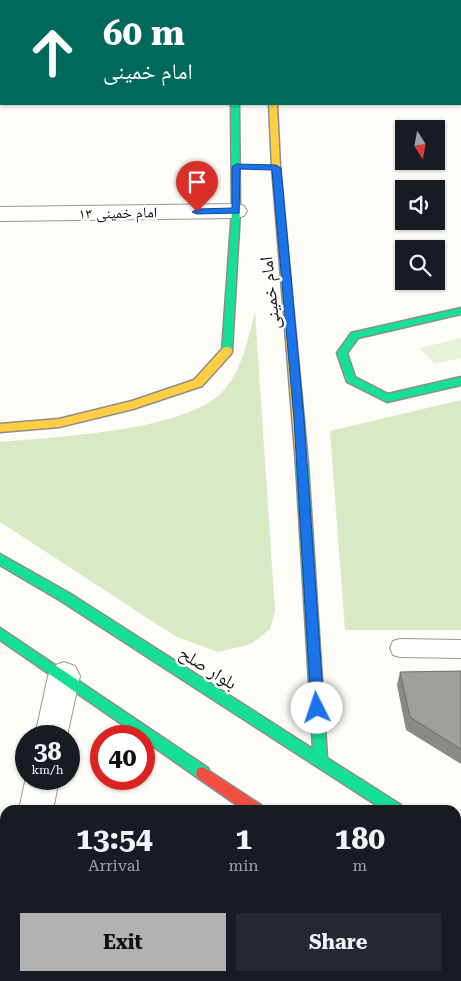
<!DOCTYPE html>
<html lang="en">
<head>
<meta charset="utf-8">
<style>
  :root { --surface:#171b24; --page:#242831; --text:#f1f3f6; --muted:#9ea1a6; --accent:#b2b2b3 }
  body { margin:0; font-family:"Roboto Serif","Noto Naskh Arabic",serif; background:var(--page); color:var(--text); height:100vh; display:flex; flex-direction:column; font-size:19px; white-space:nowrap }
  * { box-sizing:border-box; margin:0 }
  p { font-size:16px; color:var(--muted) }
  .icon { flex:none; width:28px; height:28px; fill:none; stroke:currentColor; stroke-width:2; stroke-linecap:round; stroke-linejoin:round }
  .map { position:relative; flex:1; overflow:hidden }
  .details { position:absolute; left:0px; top:805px; width:461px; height:176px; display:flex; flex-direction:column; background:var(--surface); border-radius:15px 15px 0 0; box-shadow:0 1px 4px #0004 }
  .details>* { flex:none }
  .top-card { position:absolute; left:0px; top:0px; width:461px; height:105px; box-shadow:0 1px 4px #0004; background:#00695c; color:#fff; overflow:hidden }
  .needle { width:32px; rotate:169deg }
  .buttons { position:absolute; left:395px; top:120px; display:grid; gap:10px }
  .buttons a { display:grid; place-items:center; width:50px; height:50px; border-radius:0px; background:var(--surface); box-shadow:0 1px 4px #0004; font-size:25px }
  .speed { position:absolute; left:15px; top:725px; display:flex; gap:10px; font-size:25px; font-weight:700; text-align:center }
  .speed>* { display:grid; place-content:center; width:65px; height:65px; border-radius:50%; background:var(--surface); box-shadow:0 1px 4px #0004; line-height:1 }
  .speed small { font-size:12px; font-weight:400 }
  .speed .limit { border:8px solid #d22; background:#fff; color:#111 }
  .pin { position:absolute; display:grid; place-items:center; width:42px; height:42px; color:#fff; margin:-51px -21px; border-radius:50% 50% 50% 0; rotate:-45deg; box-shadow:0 0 5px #0007 }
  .pin .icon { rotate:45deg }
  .me { position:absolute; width:55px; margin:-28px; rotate:356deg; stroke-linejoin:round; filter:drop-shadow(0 0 4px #0008) }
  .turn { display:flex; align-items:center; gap:18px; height:105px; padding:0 20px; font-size:22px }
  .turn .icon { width:65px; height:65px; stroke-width:2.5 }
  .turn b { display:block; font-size:35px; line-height:42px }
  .eta { display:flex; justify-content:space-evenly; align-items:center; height:85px; text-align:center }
  .eta b { font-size:30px; font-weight:700; line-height:35px }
  .primary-button { display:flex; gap:10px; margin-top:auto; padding:10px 20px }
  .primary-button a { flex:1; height:58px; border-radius:0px; background:var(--accent); color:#111; font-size:20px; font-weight:700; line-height:58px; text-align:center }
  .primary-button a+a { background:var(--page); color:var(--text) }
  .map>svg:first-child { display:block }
</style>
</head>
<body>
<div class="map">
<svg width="461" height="981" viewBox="0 0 461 981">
  <rect width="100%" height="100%" fill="#fdfcf7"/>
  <!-- green -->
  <path fill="#e7f3d7" d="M461 338V358L435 364 420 348Z"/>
  <!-- forest -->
  <path fill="#d8eac5" d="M255 312 275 611 270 629 251 644 218 652 175 636 0 522V442C54 437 191 431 225 389 243 367 248 338 255 312Z
    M461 400V630H345L330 431Z"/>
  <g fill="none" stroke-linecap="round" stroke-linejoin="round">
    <defs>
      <path id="lane" d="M347 0H359V1H347Z
        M388 0H400V1H388Z
        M400 639 461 640V658L400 657 393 655 390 648 393 641Z"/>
      <path id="street" d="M460 46H461V58H460Z
        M0 58H1V70H0Z
        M236 204 244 206 247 211 244 216 236 218 0 221V207Z
        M64 662 75 666 80 676 67 736H35L48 676 53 666Z
        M26 777V779H59L53 810H19Z
        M5 938V976H19L18 981H0V940Z"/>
      <path id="fast" d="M231 104H239L240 211 232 351 227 355 222 351 232 211Z
        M461 308V314L358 338 347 353 355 377 388 394 461 377V385L387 402 347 382 337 353 351 333Z
        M302 460 308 464 327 758 401 805 403 810H384L61 601 0 565V554L69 593 313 749 296 464Z
        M0 628 208 768 210 773 208 778 203 779 198 778 144 740V736H139L0 640Z
        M456 843 461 845V860L456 858Z"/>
      <path id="slow" d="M264 0H272V1H265Z
        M269 104H277L280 167 308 464 302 468 296 464 272 167Z
        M227 347 231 348 232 351 231 354 202 386 133 409 59 427 0 432V424L59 419 132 401 194 380 223 348Z
        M456 951 461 952V973L456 971Z"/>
      <path id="jam" d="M231 0H239V1H232Z
        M203 767 261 805 263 810H244L198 778 196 773 198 768Z"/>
    </defs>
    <!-- lane casing -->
    <use href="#lane" stroke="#979795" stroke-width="2"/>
    <!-- street casing -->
    <use href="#street" stroke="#979795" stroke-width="2"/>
    <!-- fast casing -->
    <use href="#fast" stroke="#8e8d8b" stroke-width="3"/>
    <!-- slow casing -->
    <use href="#slow" stroke="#8e8d8b" stroke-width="3"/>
    <!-- jam casing -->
    <use href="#jam" stroke="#8e8d8b" stroke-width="3"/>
    <!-- lane -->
    <use href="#lane" fill="#fffffe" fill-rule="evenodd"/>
    <!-- street -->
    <use href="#street" fill="#fffffe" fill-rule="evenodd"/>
    <!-- fast -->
    <use href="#fast" fill="#16e098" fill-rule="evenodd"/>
    <!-- slow -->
    <use href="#slow" fill="#ffcf43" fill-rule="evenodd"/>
    <!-- jam -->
    <use href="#jam" fill="#f24e42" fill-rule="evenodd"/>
  </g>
  <!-- wall -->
  <path fill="#8a8986" d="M461 671V764L406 730 397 685 400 672Z"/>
  <!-- building -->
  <path fill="#a19f9c" stroke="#716f6d" d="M461 671V749L410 717 400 672Z"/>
  <!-- route -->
  <path fill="#1a73e8" stroke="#114b97" d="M236 164 276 165 281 168 304 419 324 708 322 712 317 714 313 712 311 708 294 419 272 170 240 169 239 213 197 214 192 212 197 209 232 208V167Z"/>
  <g text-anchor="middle" stroke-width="5" stroke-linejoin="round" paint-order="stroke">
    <!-- far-street labels -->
    <g font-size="15" fill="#111" stroke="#fff">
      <text transform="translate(118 213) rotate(-1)" y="5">امام خمینی ۱۳</text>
    </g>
    <!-- street labels -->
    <g font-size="18" fill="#111" stroke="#fff">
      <text transform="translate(270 293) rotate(-96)" y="6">امام خمینی</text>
      <text transform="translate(208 668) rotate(32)" y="6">بلوار صلح</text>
    </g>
  </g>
</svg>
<div class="buttons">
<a><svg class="needle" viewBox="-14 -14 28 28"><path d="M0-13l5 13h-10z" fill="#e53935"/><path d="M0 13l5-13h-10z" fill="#9ea1a6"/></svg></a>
<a><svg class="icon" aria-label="sound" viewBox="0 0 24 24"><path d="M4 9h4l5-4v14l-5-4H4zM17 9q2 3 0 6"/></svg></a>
<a><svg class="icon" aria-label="search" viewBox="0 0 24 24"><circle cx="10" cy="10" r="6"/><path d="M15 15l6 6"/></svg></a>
</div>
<div class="speed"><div>38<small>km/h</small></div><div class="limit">40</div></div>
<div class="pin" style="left:197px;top:212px;background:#d93025"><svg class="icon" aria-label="arrive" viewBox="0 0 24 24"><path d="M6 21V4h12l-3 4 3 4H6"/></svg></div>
<svg class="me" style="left:317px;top:708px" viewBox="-20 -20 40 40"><circle r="19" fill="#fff"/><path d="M0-13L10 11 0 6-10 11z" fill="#1a73e8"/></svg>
<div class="top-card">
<div class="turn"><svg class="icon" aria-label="ahead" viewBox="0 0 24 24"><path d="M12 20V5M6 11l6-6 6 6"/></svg><div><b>60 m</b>امام خمینی</div></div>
</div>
<section class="details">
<div class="eta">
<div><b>13:54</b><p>Arrival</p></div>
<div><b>1</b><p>min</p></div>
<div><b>180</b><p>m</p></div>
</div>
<div class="primary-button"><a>Exit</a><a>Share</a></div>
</section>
</div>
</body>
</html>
